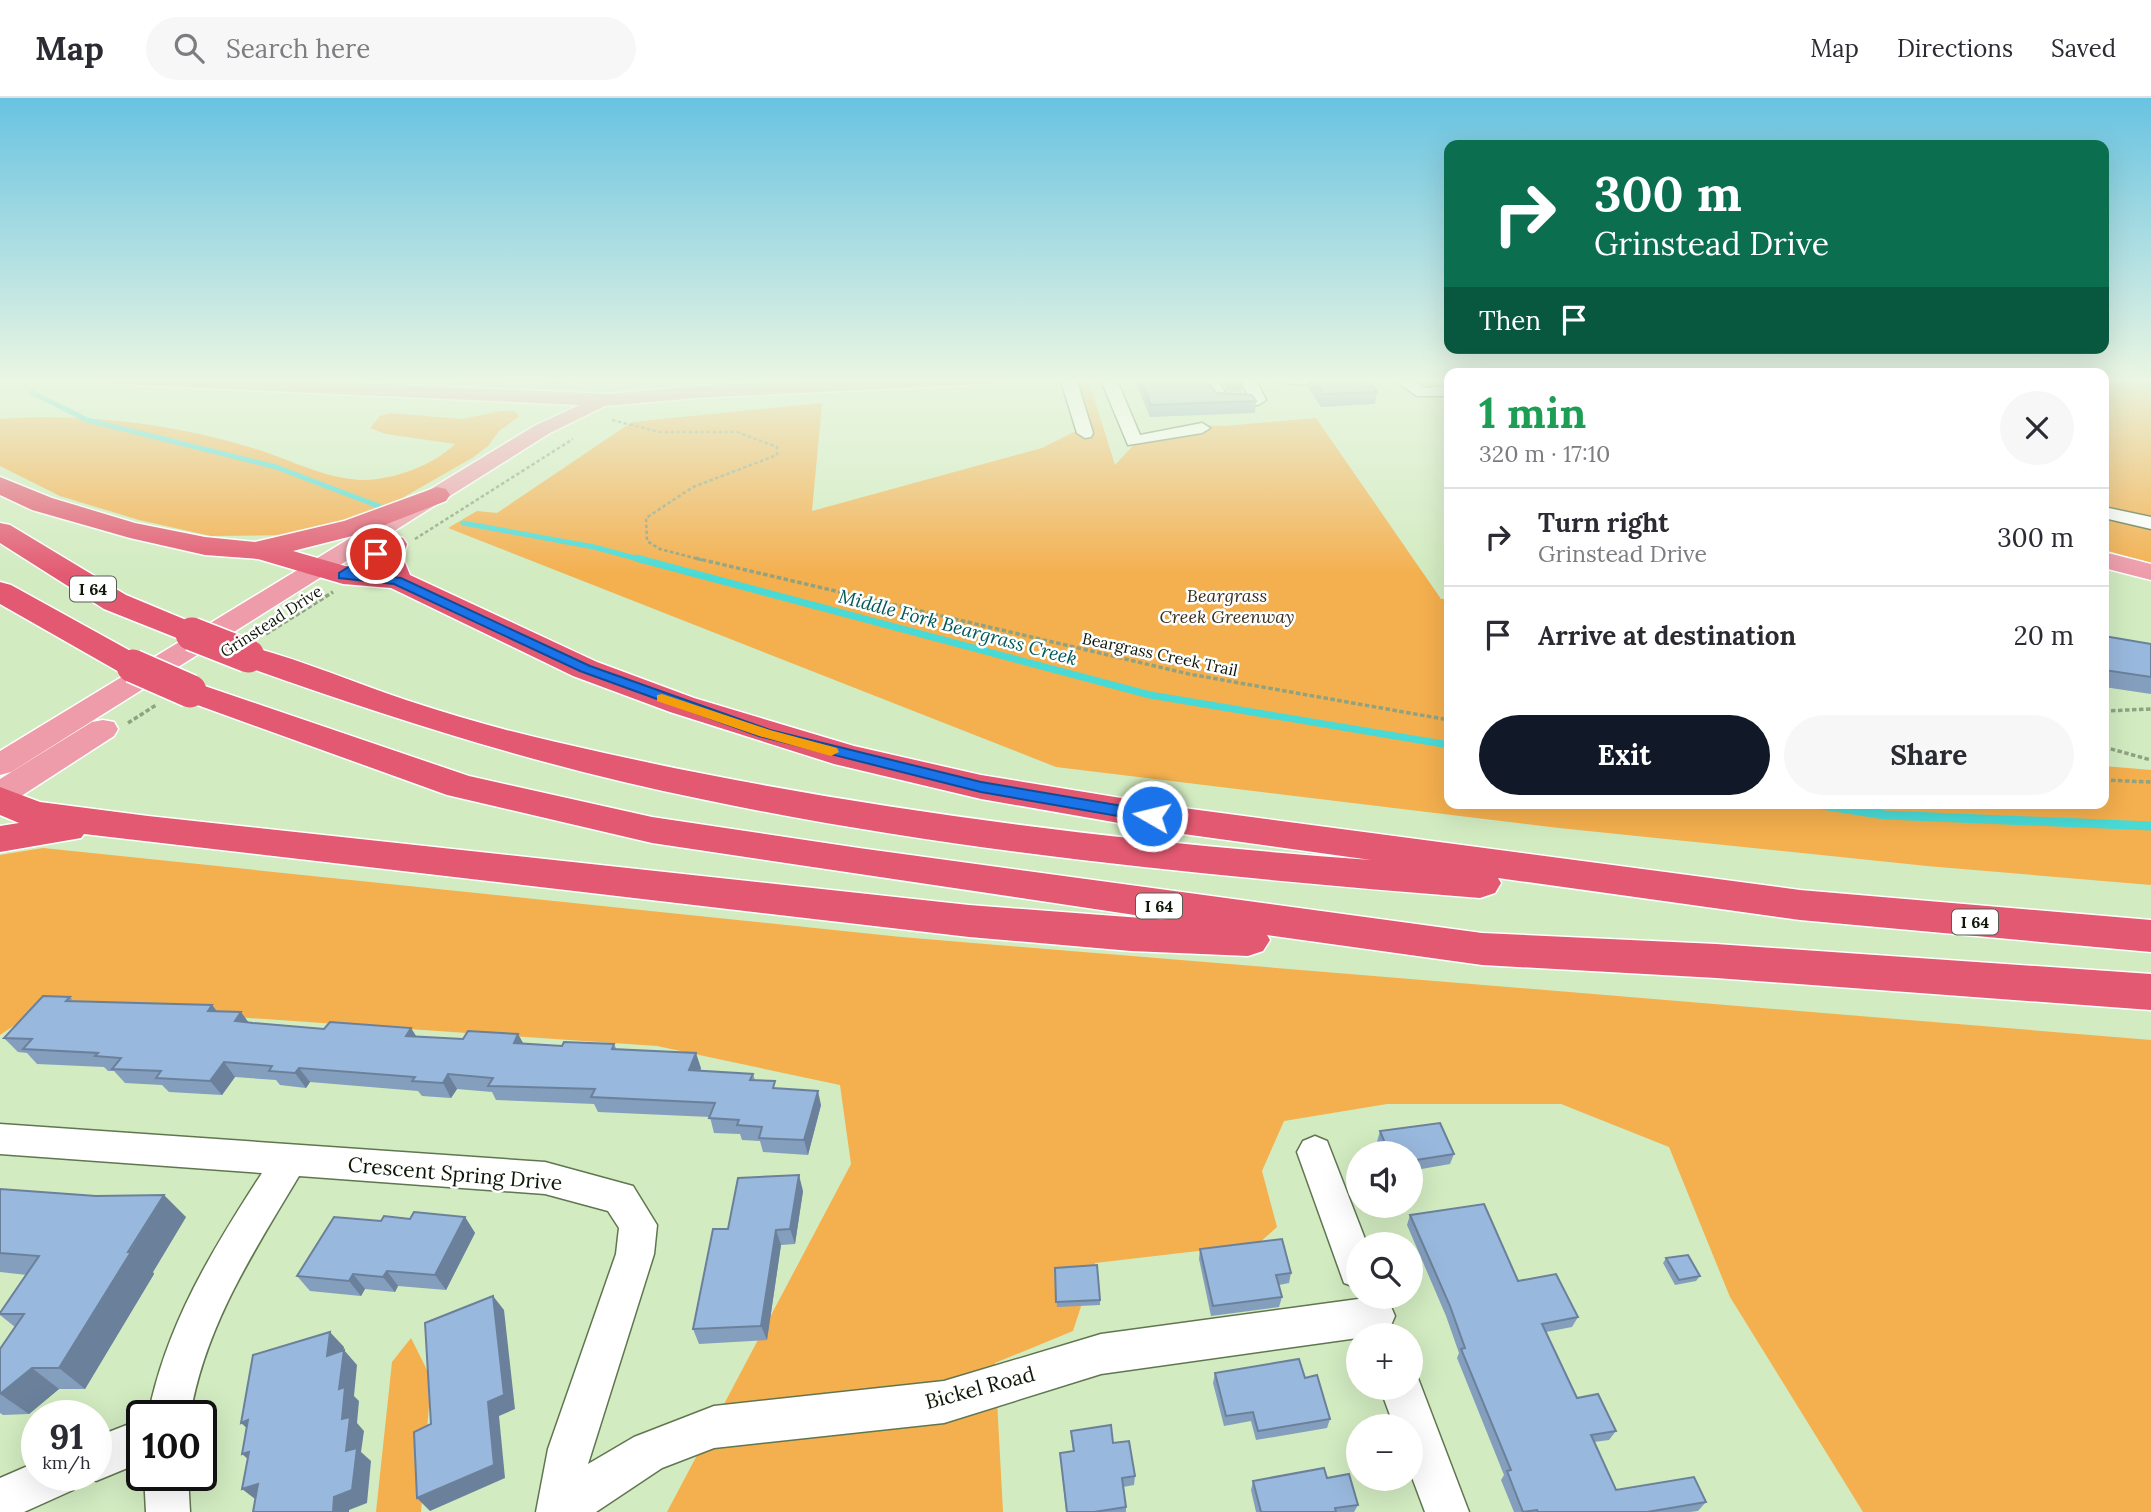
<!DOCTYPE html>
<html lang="en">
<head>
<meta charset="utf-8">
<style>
  :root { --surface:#fff; --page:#f7f7f7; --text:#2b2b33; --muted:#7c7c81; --line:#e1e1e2; --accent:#111827 }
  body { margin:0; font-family:Lora,serif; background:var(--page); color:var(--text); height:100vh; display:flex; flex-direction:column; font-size:26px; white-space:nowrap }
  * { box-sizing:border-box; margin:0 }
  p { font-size:23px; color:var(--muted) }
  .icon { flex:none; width:38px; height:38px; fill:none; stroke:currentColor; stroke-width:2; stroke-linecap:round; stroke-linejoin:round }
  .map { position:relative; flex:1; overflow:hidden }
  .drawer { position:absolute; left:1444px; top:270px; width:665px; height:441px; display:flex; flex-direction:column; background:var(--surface); border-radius:14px; box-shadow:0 7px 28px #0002 }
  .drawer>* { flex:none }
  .top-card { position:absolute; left:1444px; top:42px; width:665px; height:214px; border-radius:14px; box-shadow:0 7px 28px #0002; background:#0b6e4f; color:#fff; overflow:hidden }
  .controls { position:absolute; left:1346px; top:1043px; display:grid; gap:14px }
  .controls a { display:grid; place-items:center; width:77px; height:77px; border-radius:50%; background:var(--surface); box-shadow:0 7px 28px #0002; font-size:35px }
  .speed { position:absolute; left:21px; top:1302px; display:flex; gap:14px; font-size:35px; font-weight:700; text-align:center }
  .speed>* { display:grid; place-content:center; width:91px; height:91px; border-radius:50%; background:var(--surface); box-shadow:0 7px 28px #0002; line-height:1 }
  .speed small { font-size:18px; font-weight:400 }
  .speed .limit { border:4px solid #111; border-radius:10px; background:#fff; color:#111 }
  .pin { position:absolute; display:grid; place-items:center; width:60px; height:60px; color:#fff; margin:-30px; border:4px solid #fff; border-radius:50%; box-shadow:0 2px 7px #0007 }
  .me { position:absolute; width:77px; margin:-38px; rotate:278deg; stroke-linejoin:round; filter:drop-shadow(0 0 5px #0008) }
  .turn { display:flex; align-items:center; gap:24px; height:147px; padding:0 35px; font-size:32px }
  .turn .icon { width:91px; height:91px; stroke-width:2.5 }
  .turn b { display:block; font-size:49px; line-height:60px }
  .then { display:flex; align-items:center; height:66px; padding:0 35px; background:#0003; gap:14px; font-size:26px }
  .round { display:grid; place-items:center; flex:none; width:74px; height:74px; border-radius:37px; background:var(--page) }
  .summary { display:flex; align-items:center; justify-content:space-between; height:119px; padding:0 35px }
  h1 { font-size:42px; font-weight:800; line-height:52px; color:#1e9e55 }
  .button { display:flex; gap:14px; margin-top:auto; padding:14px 35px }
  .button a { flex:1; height:80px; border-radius:42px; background:var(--accent); color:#fff; font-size:28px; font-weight:800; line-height:80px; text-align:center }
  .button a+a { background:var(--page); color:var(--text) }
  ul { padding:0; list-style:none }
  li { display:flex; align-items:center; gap:21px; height:98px; padding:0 35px; border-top:2px solid var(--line) }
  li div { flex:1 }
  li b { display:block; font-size:26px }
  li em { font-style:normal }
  header { display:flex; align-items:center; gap:42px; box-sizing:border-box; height:98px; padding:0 35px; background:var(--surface); border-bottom:2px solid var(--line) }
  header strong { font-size:33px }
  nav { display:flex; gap:38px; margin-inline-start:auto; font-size:24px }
  .search { width:490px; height:63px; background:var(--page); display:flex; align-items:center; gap:18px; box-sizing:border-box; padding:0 24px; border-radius:38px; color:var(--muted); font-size:26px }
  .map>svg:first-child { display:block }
</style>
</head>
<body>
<header>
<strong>Map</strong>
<div class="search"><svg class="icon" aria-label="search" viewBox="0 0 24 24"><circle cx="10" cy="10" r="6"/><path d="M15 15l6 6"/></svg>Search here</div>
<nav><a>Map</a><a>Directions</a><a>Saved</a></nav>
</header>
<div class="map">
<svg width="2151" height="1414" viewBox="0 0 2151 1414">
  <rect width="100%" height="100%" fill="#d2ebc0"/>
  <!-- green -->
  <path fill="#f4af4e" d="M352 280H646L623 286Z
    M2104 280H2151V465L2104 452Z
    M1089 284 1115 367 1142 338 1193 327 1225 328 1316 320 1441 501H1449V705H2104V668L2151 672V787L1927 768 1559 730 1056 669 448 430 477 413 497 415 632 324 822 305 812 413 1042 350 1076 333 1063 285Z
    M501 313H514L520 318 499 333 488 348 472 360 376 415 307 437 211 438 139 422 60 398 0 368V321C84 315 168 325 249 349 282 358 317 377 351 381 384 386 432 369 455 346L386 336 370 330 380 318 389 315 462 321Z
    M43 750 901 839 2151 942V1414H1863L1730 1199 1669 1049 1561 1006H1387L1284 1023 1262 1073 1277 1129 1258 1146 1095 1165 1073 1233 995 1265 1003 1414H667L851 1066 840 987 657 948 46 906 0 937V757Z
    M411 1240 431 1280 421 1414H376L392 1264Z"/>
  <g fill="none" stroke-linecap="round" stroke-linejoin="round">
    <!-- stream-far2 -->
    <path stroke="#49dad6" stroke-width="5" d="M31 294 87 322 276 369 381 409
      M463 425 594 449 642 462"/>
    <!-- stream-far1 -->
    <path stroke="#49dad6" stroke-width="7" d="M636 460 1150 597 1449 647"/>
    <!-- stream -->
    <path stroke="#49dad6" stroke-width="9" d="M1809 705 1885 717 2151 728"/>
    <defs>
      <path id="minor" d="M1060 280H1076L1093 335 1091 339 1085 340 1077 335Z
        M1100 280H1116L1140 337 1202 325 1210 330 1202 335 1128 347Z
        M1200 280H1216L1226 296 1248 297 1239 280H1255L1266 302 1258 307 1215 304Z
        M1273 280H1325C1315 288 1283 288 1273 280Z
        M1391 280H1410L1426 290 1449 288V298H1417Z
        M2104 409 2151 419V431L2104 420Z
        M0 1026 545 1064 633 1088 657 1127 654 1156 588 1366 634 1339 714 1308 944 1283 1101 1236 1373 1199 1389 1204 1395 1218 1389 1232 1376 1237H1358V1240L1101 1276 944 1325 714 1350 662 1370 596 1414H536L548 1351 616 1156 619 1130 608 1113 545 1096 299 1078C253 1155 205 1228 190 1318H148C166 1227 212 1152 262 1075L0 1056Z
        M1315 1038 1327 1043 1367 1146H1358V1190L1344 1185 1297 1054 1303 1043Z
        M1410 1273 1416 1275 1469 1414H1425L1410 1374V1328H1394L1380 1290H1410Z
        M142 1321V1364L96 1383 83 1377H96V1339Z
        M37 1364V1377H80L73 1392 24 1414H0V1380Z
        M144 1377H188L190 1414H146Z"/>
      <path id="major" d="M105 280H245L609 296 695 288 867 280H998L988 286 695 300 605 308 550 335 11 674 0 677V653L536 327 580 307 115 286Z
        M2104 454 2151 466V482L2104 470Z
        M103 622 114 624 118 631 114 638 12 704 0 707V681L92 624Z"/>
      <path id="highway" d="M0 379 52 400 135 425 205 439 255 444 344 423 437 389 446 391 450 397 446 403 364 435 293 453 345 468 378 471 373 460 383 440 393 437 403 440 407 446 403 460 410 477 597 564 694 600 854 648 981 677 1176 709 1800 792 2151 822V854L1800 822 1498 780 1501 785 1495 795 1480 800C1219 779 958 755 701 701 543 669 389 620 236 565L232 558 236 551 248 548C302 562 354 585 406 602 455 618 506 633 556 644 824 707 1097 742 1371 762L1176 735 981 701 834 666 670 614 573 578 391 490 343 486 258 461 205 457 130 440 32 412 0 397Z
        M0 425 10 427 126 497 203 529 208 536 203 543 192 546 104 511 0 445Z
        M0 484 11 487 145 561 150 568 145 575 133 578 121 575 0 506Z
        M190 583 469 678 652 719 859 750 1482 835 1716 846 2151 876V912L1716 880 1482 867 1267 837 1270 842 1263 853 1248 858 1131 853 969 839 84 736 81 740 0 754V728L19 725 0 717V689L40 704 148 718 969 807 1168 822 652 745 447 697 178 600 173 593 178 586Z"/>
    </defs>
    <!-- minor casing -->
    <use href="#minor" stroke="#607650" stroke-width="3"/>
    <!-- major casing -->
    <use href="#major" stroke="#fff" stroke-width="3"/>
    <!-- highway casing -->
    <use href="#highway" stroke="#fff" stroke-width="3"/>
    <!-- path-far1 -->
    <path stroke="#8fa281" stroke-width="2.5" stroke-dasharray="3.5 2.5" stroke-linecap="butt" d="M612 322 659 334H737L777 349V357L693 389 646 420 647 443 660 451 702 462
      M415 441 573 341"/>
    <!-- path -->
    <path stroke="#8fa281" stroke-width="3.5" stroke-dasharray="4.5 2.5" stroke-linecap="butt" d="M695 460 1189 576 1449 622
      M266 536 333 494
      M2104 613 2151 611
      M128 625 156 607
      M2104 649 2151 662
      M2104 682 2151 684"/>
    <!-- minor -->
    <use href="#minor" fill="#fff" fill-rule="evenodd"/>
    <!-- major -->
    <use href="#major" fill="#ee9baa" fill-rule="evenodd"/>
    <!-- highway -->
    <use href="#highway" fill="#e35971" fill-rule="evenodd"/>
    <defs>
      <path id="highway-bridge" d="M192 536 248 558
        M133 568 190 593"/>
    </defs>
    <!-- highway-bridge casing -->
    <use href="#highway-bridge" stroke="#fff" stroke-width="36" stroke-linecap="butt"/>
    <!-- highway-bridge -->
    <use href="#highway-bridge" stroke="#e35971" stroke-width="33"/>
  </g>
  <!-- wall -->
  <path fill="#849ebe" d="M1136 280H1205L1216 295 1256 303 1255 315 1150 319 1136 285Z
    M1221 280H1238L1242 286 1241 294 1228 293 1221 283Z
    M1308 280H1366L1377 294 1375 306 1321 309 1307 288Z
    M2104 538 2151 546V596L2104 589Z
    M70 899 74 904 212 907 217 913 249 925 416 938 562 948 614 946 617 952 701 970 700 973 753 976 755 982 821 1007 808 1057 763 1054 760 1043 742 1042 740 1036 714 1035 710 1019 598 1014 594 1006 496 1002 492 994 457 991 451 1000 422 998 418 993 310 984 306 990 280 987 276 982 235 979 222 997 169 994 162 987 125 985 114 973H108L104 969 37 966 27 955 18 954 4 940Z
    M1380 1033 1454 1056 1450 1066 1410 1073V1055H1381L1377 1044Z
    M0 1091 186 1119 153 1174 154 1176 85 1291H59L29 1316 3 1317 0 1315V1251L15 1229 0 1217V1215L27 1177 0 1174Z
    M803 1093 795 1146 781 1147 767 1242 699 1246 693 1231 728 1131Z
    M1410 1117 1578 1219 1572 1229 1546 1234 1577 1300 1616 1333 1609 1342 1594 1344 1616 1392 1706 1404 1698 1413 1690 1414H1514L1501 1382 1504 1377 1457 1260 1459 1255 1446 1218 1407 1127Z
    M465 1119 475 1135 446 1192 398 1188 395 1194 365 1191 361 1198 310 1193 297 1178 381 1123 410 1121Z
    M1200 1151 1291 1175 1289 1185 1279 1187 1282 1199 1279 1209 1211 1218 1199 1161Z
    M1666 1160 1700 1178 1696 1183 1675 1187 1663 1165Z
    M1055 1170 1100 1202V1207L1057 1209Z
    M1215 1275 1330 1321 1327 1330 1256 1342 1251 1323 1224 1328 1213 1285Z
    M1071 1333 1113 1345 1135 1378 1134 1387 1123 1389 1126 1409V1414H1066L1060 1355 1073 1353Z
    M1327 1380 1358 1407 1354 1414H1256L1251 1392 1253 1383Z"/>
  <!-- shaded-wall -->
  <path fill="#6b819b" d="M212 907 223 922 208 913Z
    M241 914 252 929 235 923Z
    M411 930 420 944 406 938Z
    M518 936 526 950 514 945Z
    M696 955 701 970 694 987 689 972Z
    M224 964 235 979 222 997 210 983Z
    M299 970 310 984 306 990 295 975Z
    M448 976 457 991 451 1000 443 985Z
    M818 993 821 1007 808 1057 804 1042Z
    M799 1077 803 1093 795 1146 790 1131Z
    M164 1097 186 1119 153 1174 154 1176 85 1291 59 1270Z
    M465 1119 475 1135 446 1192 435 1177Z
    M776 1132 781 1147 767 1242 761 1228Z
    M387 1173 398 1188 395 1194 383 1179Z
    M353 1176 365 1191 361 1198 349 1183Z
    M493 1198 504 1212 515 1311 499 1318 505 1380 430 1413 417 1400 488 1304Z
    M330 1234 344 1249 341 1272 327 1258Z
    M344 1252 357 1267 354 1298 359 1303 357 1325 364 1333 361 1354 371 1363 367 1405 349 1412V1414H333L334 1399 346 1353 339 1291Z
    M32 1270 59 1291 29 1316 0 1296Z
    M248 1322 257 1339 241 1325Z
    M249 1354 258 1370 242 1356Z
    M258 1386 259 1404 242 1391Z"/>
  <!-- building -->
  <path fill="#99b8dd" stroke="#6b819b" stroke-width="2" d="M1139 280H1205L1216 295 1252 297 1256 303 1151 307Z
    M1225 280H1238L1242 286 1228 285Z
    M1311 280H1366L1377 294 1323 296Z
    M2104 538 2151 546V579L2104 572Z
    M43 898 70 899 66 903 212 907 208 913 241 914 235 923 253 925 324 931 330 924 411 930 406 938 463 941 468 933 518 936 514 945 562 948 564 944 614 946 612 951 696 955 689 972 753 976 750 982 775 983 773 990 818 993 804 1042 759 1040 762 1029 737 1027 739 1022 709 1020 715 1005 591 999 595 991 488 988 493 980 448 976 443 985 412 983 415 979 299 970 295 975 269 973 272 968 224 964 210 983 156 980 161 973 112 971 121 960 95 958 98 955 23 951 32 941 4 940Z
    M1440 1025 1454 1056 1410 1063V1055H1389L1380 1033Z
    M799 1077 790 1131 776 1132 761 1228 693 1231 713 1131H728L738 1080Z
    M0 1091 96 1098 164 1097 128 1154H131L59 1270H32L0 1296V1251L24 1216H0V1215L39 1158 0 1155Z
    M1484 1106 1518 1183 1556 1176 1578 1219 1542 1226 1577 1300 1598 1296 1616 1333 1591 1337 1616 1392 1694 1379 1706 1404 1647 1414H1538L1537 1412 1523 1414 1507 1373 1511 1372 1461 1251 1465 1250 1450 1208 1410 1117Z
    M414 1114 465 1119 435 1177 387 1173 383 1179 353 1176 349 1183 297 1178 334 1119 381 1123 384 1118 410 1121Z
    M1282 1141 1291 1175 1276 1177 1282 1199 1213 1208 1200 1151Z
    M1688 1157 1700 1178 1679 1182 1666 1160Z
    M1097 1167 1100 1202 1056 1204 1055 1170Z
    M493 1198 504 1297 488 1304 494 1367 417 1400 414 1334 431 1326 425 1225Z
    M330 1234 327 1258 344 1252 339 1291 345 1289 342 1321 350 1319 346 1353 357 1350 352 1392 334 1399 333 1414H253L258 1386 242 1391 249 1354 242 1356 248 1322 241 1325 253 1257Z
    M1299 1261 1305 1280 1317 1277 1330 1321 1258 1333 1253 1314 1226 1318 1215 1275Z
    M1111 1327 1113 1345 1129 1343 1135 1378 1122 1380 1126 1409 1094 1414H1067L1060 1355 1074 1353 1071 1333Z
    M1324 1370 1327 1380 1349 1376 1358 1407 1335 1410 1336 1414H1261L1253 1383Z"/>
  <!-- sky -->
  <linearGradient id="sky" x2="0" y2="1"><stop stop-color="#68c3e1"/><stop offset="0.59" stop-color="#ebf6e3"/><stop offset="1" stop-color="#ebf6e3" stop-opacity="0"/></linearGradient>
  <rect width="2151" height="478" fill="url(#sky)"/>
  <!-- route -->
  <path fill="#1a73e8" stroke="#114b97" stroke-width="2" d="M372 454 382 456 355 475 401 480 590 568 770 632 981 684 1152 713 1160 718 1152 724 981 694 759 638 580 573 394 486 339 480V475Z"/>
  <!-- slow -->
  <path fill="#f59e0b" d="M662 596 770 632 837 650 839 654 831 658 759 638 657 603V597Z"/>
  <g text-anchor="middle" stroke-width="5" stroke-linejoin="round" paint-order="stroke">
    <!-- shield labels -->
    <g fill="#fff" stroke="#575d52" stroke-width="2">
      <rect x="70" y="478.5" width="46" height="25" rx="5"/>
      <rect x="1136" y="795.5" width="46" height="25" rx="5"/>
      <rect x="1952" y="811.5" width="46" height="25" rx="5"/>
    </g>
    <g font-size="16" font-weight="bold" fill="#0f1808">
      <text x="93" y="497">I 64</text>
      <text x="1159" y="814">I 64</text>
      <text x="1975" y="830">I 64</text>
    </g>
    <!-- far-street labels -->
    <g font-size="16" fill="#0f1808" stroke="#fff">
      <text transform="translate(271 523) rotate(-33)" y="6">Grinstead Drive</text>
      <text transform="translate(1160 556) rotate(12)" y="6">Beargrass Creek Trail</text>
    </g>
    <!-- park labels -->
    <g font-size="18" font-style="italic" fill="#3d2f1d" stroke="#fff">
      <text x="1227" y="504">Beargrass<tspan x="1227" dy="21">Creek Greenway</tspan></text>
    </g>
    <!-- water labels -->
    <g font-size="19" font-style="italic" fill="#005957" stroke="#fff">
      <text transform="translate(958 529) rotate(15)" y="7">Middle Fork Beargrass Creek</text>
    </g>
    <!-- near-street labels -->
    <g font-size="21" fill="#0f1808" stroke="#fff">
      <text transform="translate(455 1076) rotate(5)" y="7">Crescent Spring Drive</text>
      <text transform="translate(980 1290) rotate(-15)" y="7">Bickel Road</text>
    </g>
  </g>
</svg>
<div class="controls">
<a><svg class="icon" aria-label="sound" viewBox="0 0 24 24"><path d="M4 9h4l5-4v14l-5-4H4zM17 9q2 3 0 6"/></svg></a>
<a><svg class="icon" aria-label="search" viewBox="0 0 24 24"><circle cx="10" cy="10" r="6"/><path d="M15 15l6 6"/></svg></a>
<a>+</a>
<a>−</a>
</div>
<div class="speed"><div>91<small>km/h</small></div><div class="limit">100</div></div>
<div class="pin" style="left:376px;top:456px;background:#d93025"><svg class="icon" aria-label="arrive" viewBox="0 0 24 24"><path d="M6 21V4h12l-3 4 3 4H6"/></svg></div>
<svg class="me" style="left:1152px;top:718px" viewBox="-20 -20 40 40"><circle r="17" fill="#1a73e8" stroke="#fff" stroke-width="3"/><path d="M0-11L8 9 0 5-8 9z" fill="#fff"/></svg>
<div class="top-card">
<div class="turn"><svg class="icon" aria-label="right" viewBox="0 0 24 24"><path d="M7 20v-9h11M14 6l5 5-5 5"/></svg><div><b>300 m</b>Grinstead Drive</div></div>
<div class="then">Then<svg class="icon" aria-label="arrive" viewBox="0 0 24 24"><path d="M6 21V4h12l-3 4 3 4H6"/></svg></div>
</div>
<section class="drawer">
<div class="summary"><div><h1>1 min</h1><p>320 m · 17:10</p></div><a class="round"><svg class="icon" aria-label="close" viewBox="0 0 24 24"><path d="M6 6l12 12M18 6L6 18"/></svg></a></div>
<ul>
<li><svg class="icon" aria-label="right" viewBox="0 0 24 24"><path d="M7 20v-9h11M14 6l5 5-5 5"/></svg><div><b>Turn right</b><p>Grinstead Drive</p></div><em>300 m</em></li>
<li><svg class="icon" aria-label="arrive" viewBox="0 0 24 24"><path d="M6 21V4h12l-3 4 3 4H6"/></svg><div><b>Arrive at destination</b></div><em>20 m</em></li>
</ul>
<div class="button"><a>Exit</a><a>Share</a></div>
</section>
</div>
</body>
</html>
